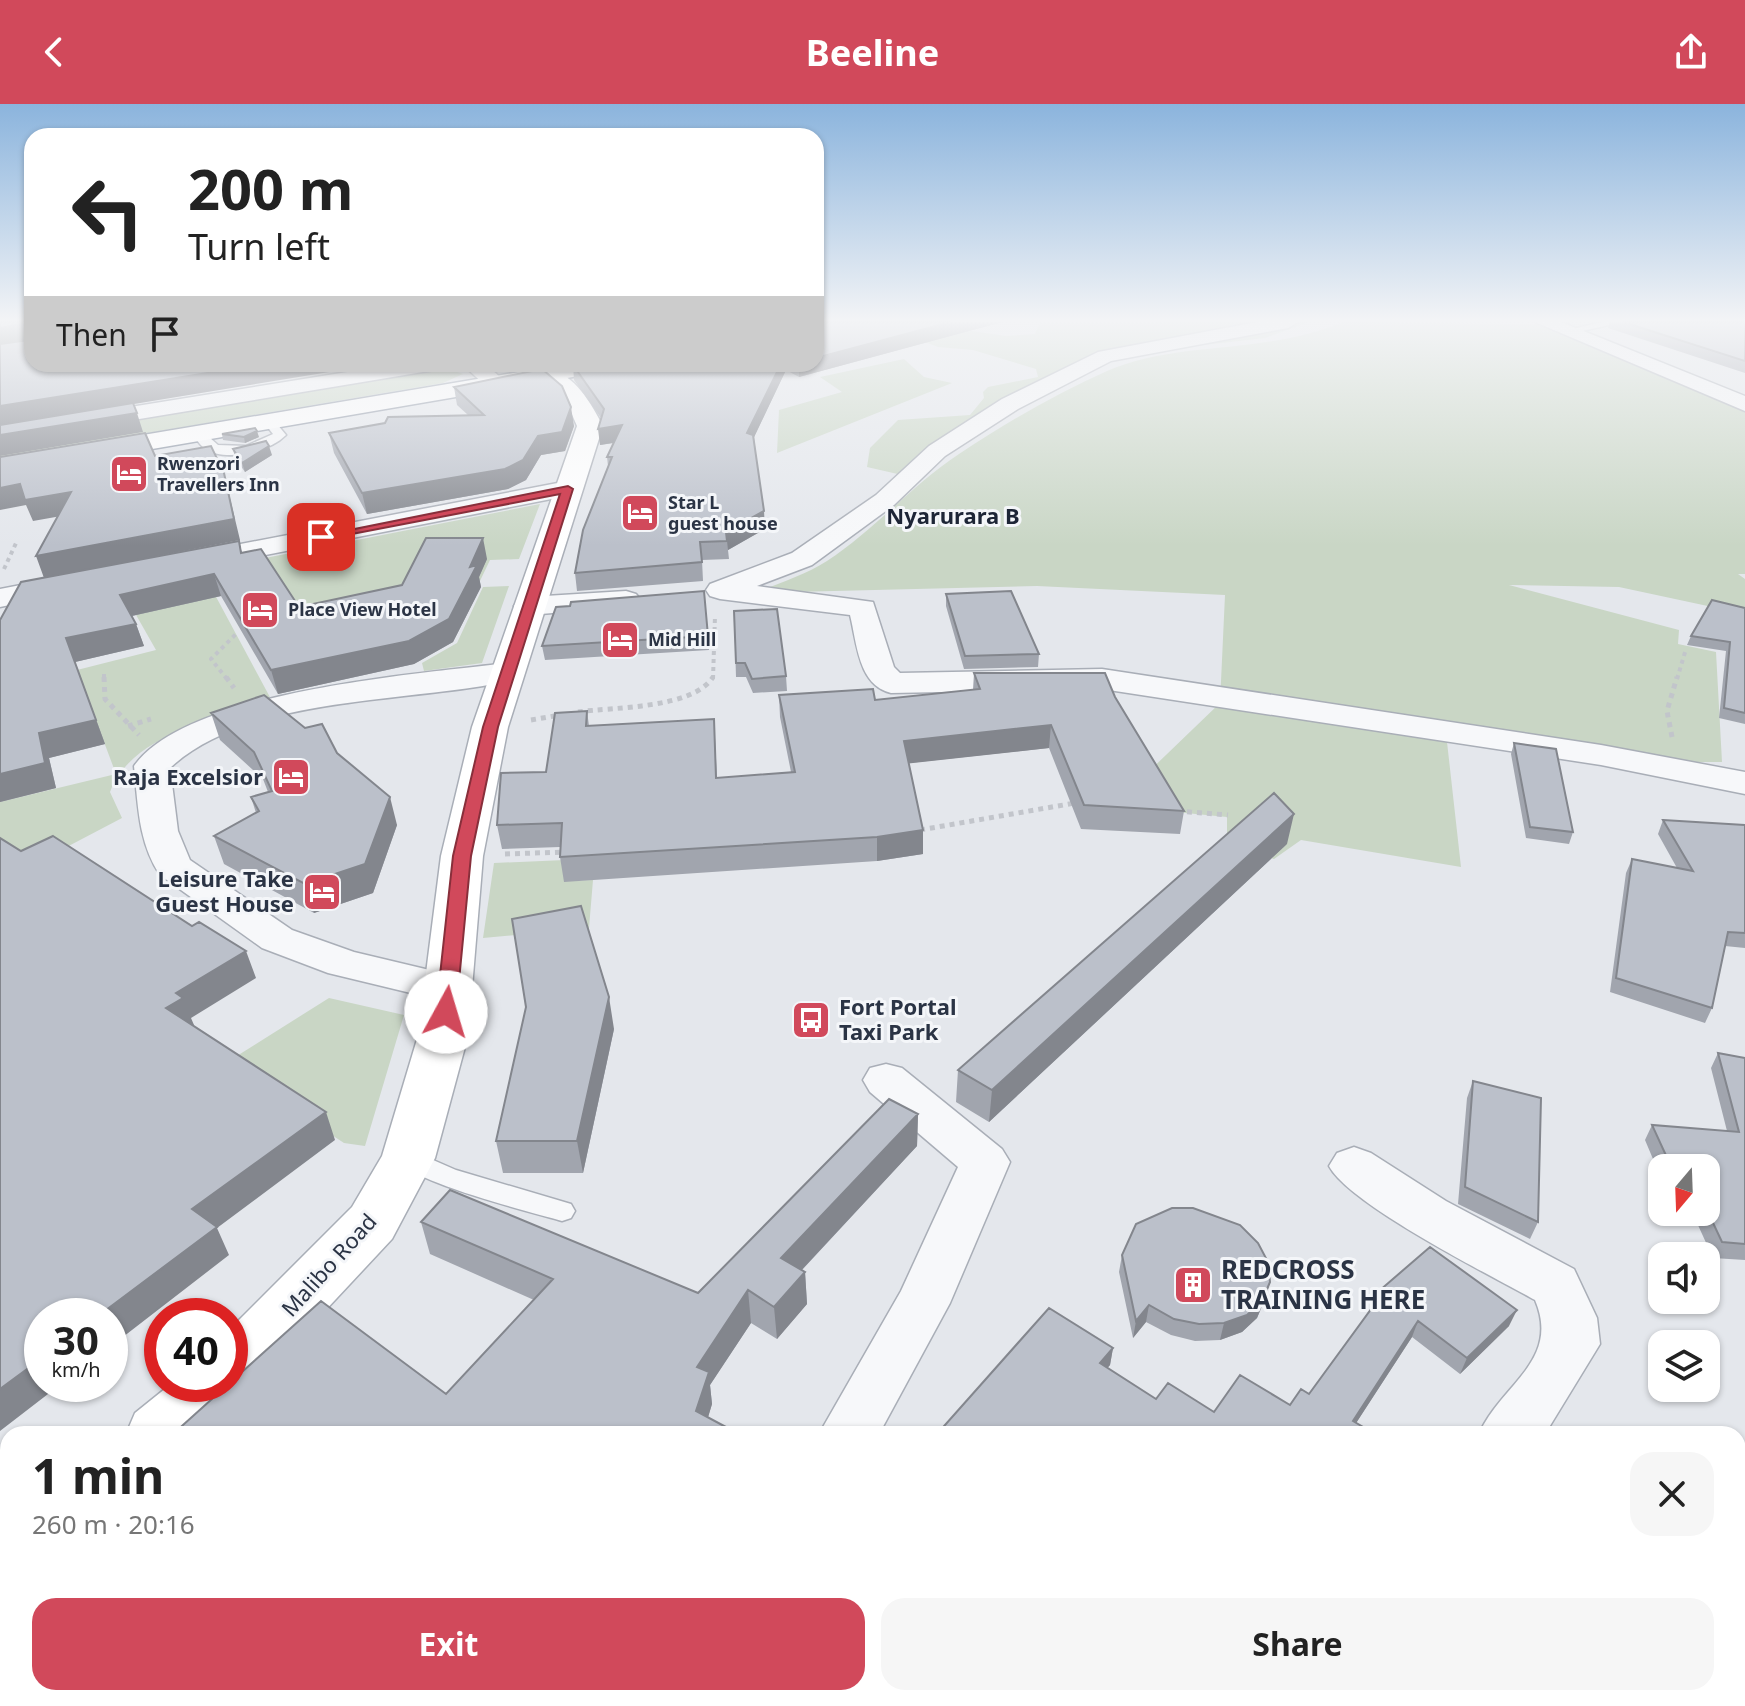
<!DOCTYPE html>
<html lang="en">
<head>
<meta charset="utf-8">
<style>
  :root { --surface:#fff; --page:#f6f6f6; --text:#222; --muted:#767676; --accent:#d1495b }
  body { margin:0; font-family:"Noto Sans",sans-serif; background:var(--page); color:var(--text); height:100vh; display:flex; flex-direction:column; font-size:30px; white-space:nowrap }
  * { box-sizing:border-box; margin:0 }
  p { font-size:26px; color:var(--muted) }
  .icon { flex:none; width:44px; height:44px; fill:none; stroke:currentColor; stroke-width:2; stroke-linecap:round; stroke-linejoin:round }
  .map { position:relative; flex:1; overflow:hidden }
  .panel { position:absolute; left:0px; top:1322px; width:1746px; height:280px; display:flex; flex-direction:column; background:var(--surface); border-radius:24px 24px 0 0; box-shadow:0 2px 6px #0004 }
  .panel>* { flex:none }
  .banner { position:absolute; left:24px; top:24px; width:800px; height:244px; border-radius:24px; box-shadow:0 2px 6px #0004; background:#fff; color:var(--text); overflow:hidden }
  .needle { width:52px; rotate:199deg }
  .buttons { position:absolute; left:1648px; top:1050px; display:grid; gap:16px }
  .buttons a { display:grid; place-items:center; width:72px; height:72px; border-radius:16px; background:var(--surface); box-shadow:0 2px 6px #0004; font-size:40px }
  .speed { position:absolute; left:24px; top:1194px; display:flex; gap:16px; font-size:40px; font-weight:700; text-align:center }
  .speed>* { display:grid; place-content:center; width:104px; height:104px; border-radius:50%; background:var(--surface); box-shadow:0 2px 6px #0004; line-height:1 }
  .speed small { font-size:20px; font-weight:400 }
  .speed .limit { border:12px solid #d22; background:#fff; color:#111 }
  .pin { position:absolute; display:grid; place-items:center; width:68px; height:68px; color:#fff; margin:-34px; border-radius:16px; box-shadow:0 4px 12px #0006 }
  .me { position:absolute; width:88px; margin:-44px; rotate:6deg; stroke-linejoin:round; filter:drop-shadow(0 0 6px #0008) }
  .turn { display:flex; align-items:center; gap:28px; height:168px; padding:0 32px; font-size:36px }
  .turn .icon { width:104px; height:104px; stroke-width:2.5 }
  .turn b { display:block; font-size:56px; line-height:68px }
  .then { display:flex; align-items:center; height:76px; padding:0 32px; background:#0003; gap:16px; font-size:30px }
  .round { display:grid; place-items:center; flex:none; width:84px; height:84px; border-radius:24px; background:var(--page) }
  .head { display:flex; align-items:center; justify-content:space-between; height:136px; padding:0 32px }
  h1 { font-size:48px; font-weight:700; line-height:60px }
  .cta { display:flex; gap:16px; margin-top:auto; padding:16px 32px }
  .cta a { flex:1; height:92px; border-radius:24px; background:var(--accent); color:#fff; font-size:32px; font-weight:700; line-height:92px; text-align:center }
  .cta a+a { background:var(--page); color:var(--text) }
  header { display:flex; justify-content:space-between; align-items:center; height:104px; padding:0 32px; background:var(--accent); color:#fff; font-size:36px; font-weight:700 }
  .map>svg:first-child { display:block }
</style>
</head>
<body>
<header><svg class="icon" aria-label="back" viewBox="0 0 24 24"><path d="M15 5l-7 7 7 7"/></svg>Beeline<svg class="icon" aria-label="share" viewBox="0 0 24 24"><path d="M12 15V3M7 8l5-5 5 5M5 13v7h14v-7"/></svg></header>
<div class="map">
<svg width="1745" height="1602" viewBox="0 0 1745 1602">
  <rect width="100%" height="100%" fill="#e4e7ec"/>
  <!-- green -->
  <path fill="#c9d6c5" d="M1309 218 1265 234 1116 251 1020 299 902 371 867 363 870 344 898 316 970 311 984 294 983 288 988 283 1038 273 1036 265 973 246 938 243 925 238 951 224 1006 232 1035 230 1040 219Z
    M1343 218 1536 220 1745 308V470H1738L1745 475V510L1619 483 1509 481 1679 526 1678 540 1716 548 1722 658H1661L1446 629 1461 763 1301 736 1274 755 1227 741V713L1113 702 1220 599 1225 491 1037 482 755 489C779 479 805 471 827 457 873 427 912 381 959 350 1005 319 1056 290 1107 267 1177 236 1266 251 1343 218Z
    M904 255 924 273 952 279 777 349 779 306 842 288 820 273Z
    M446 264 463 270 443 279 0 354V338Z
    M540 400 519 455 490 456 479 479 310 515 260 455Z
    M207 476 272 597C218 615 132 629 110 688L122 714 0 778V698L116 670 77 566 156 546 127 495Z
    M509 482 482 559 424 567 422 559 457 539 483 483Z
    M565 756 564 777 593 776 589 824 483 834 494 759Z
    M329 894 404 911 365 1042 344 1039 224 960Z"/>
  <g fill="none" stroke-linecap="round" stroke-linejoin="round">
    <defs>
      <path id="lane" d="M1602 218H1622L1569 230 1564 227Z
        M264 314H272L286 331C269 348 225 359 204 344 199 340 195 333 191 328L201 326 218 341 246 342 273 330 262 316Z
        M408 1045 456 1066 571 1100 575 1107 571 1114 562 1117C531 1108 409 1078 396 1054L399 1047Z"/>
      <path id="street" d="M1257 218H1298L1288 224 1111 257 1018 305 945 352 894 401 812 461 757 482 873 498 894 563 900 569 1102 565 1601 641 1745 668V690L1601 661 1102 585 891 589C858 581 857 539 850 511L720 495 710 492 706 486 710 480 792 449 876 391 929 342 1002 295 1098 248Z
        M1535 218H1561L1745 292V307Z
        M397 260H445L435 266 0 338V324Z
        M462 260H485L507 279 496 285 488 284Z
        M568 377 577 380 581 385 577 390 189 466 179 464 175 458 179 452 189 450Z
        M67 472 77 475 81 481 77 487 0 503V485Z
        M626 487 636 490 641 496 636 502 529 511 519 508 514 502 519 496 529 493Z
        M507 559 518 561 523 568 518 575C416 600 250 589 170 664L178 727 190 756 292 826 354 848 463 874 469 884 463 894 448 898 328 869 262 844 160 771C138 738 138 700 134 662 186 587 419 570 507 559Z
        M886 960 902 964 1002 1045 1010 1058 950 1199 879 1330H819L901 1187 958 1063 870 988 863 976 870 964Z
        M1354 1043 1371 1049 1446 1097 1574 1165 1597 1214 1600 1240 1545 1330H1479C1501 1280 1561 1257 1535 1196 1490 1171 1350 1101 1329 1062L1337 1049Z
        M1738 1537 1745 1540V1602H1720L1714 1594H1738Z
        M588 1594H662L659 1602H585Z
        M1100 1594H1179L1182 1602H1103Z
        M1187 1594H1262L1259 1602H1184Z"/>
      <path id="secondary" d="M548 264C575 271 591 299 603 322L508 623 483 752 468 932 435 1054 392 1135 252 1285 245 1288 239 1300 205 1330H126L135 1309 171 1280H230V1225L352 1103 382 1052 418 932 441 752 472 623 577 322 567 299 536 271Z
        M8 1410V1481L0 1484V1414Z"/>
      <path id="primary" d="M0 1492 8 1495V1574L0 1570Z
        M19 1594H97L101 1602H23Z"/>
      <path id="highway" d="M567 260H619L608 267 0 371V355Z"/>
    </defs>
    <!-- lane casing -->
    <use href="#lane" stroke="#a9aeb7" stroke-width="3"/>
    <!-- street casing -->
    <use href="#street" stroke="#a9aeb7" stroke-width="3"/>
    <!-- secondary casing -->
    <use href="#secondary" stroke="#a9aeb7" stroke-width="3"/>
    <!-- primary casing -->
    <use href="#primary" stroke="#a3abb8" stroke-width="3"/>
    <!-- highway casing -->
    <use href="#highway" stroke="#8b94a3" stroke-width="3"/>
    <!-- path-far1 -->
    <path stroke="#c2c5cb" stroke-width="4" stroke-dasharray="4 4" stroke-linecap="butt" d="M4 465 17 437
      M104 570V575
      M227 575 211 555 238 528
      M713 575 715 512
      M1677 575 1686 545"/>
    <!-- path -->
    <path stroke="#c2c5cb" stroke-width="5" stroke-dasharray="5 5" stroke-linecap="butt" d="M104 573 105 595 139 631
      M226 573 234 584
      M578 608C613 603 693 605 713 573
      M531 616 560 611
      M128 622 151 615
      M1672 633 1667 607 1677 573
      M1177 707 1228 711
      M920 726 1075 699
      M505 750 567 748"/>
    <!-- lane -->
    <use href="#lane" fill="#f7f8fa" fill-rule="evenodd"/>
    <!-- street -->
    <use href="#street" fill="#f7f8fa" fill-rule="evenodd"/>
    <!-- secondary -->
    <use href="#secondary" fill="#fff" fill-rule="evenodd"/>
    <!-- primary -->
    <use href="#primary" fill="#fff" fill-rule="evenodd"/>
    <!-- highway -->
    <use href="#highway" fill="#fff" fill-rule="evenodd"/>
  </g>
  <!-- wall -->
  <path fill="#a1a5ae" d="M816 218H1002L799 273 786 266 754 333 765 425 728 446 729 455 702 456 703 477 577 487 575 469 608 362 607 353 614 339 600 341 601 314 574 276 573 261 642 264 664 260H816Z
    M1610 218H1745V269L1608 224Z
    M454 283 574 322 565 347 541 351 526 376 508 385 367 410 334 349 329 329 468 311 457 301Z
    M222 330 259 333 245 339 223 336Z
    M233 345 272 351 245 368 235 354Z
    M239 437 242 449 299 503 402 481 487 455 479 473 481 483 453 538 414 560 278 590 221 492 132 512 136 520 144 542 75 558 105 640 49 654 56 684 0 698V516Z
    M704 487 709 546 545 556 542 542 570 502Z
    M946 490 1039 550 1038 563 964 565 946 502Z
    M1745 504V620L1719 614 1726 547 1687 541 1691 532Z
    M734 507 786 572 787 587 753 589 746 573H736Z
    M974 569 1115 593 1184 707 1180 730 1081 725 1049 644 909 659 923 726V750L877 757 564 778 560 753V743L502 745 497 721 546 668 587 607 589 622 714 615 717 674 791 668 780 613 779 591 875 596 973 586Z
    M211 609 305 624 337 649 397 721 373 789 314 809 224 760 214 732 256 709 251 693 268 688 263 675 220 636Z
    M1514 639 1573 728 1569 740 1526 734 1511 650Z
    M1663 716 1745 721V844L1725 842 1712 904 1705 919 1610 888 1626 769 1632 755 1677 764 1658 730Z
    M1287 740 989 1018 956 998 958 966Z
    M614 925 583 1069H503L496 1037Z
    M1718 949 1745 954V1156L1713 1154 1692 1108H1706V1064H1662L1661 1074 1645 1036 1652 1021 1727 1027 1711 964Z
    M1473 977 1538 1118 1530 1135 1458 1100 1467 994Z
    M918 1010 917 1042 802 1166 805 1168 807 1200 777 1235 751 1219 710 1281 712 1300 708 1313 446 1290 534 1196 430 1150 421 1118 698 1189Z
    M1122 1151 1270 1178 1265 1195 1257 1214 1242 1228 1220 1236 1195 1237 1171 1231 1146 1218 1133 1234 1119 1168Z
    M1379 1187 1509 1222 1460 1270 1412 1233 1356 1319 1368 1326 1367 1330H937L1113 1244 1110 1261 1107 1264 1156 1295 1214 1308 1290 1301 1309 1290 1374 1201Z
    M255 1594H485L474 1602H259Z
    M1415 1594H1509L1526 1602H1424Z"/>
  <!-- shaded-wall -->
  <path fill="#83868d" d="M951 218H1002L799 273V260H816V254Z
    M26 219 32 236 0 242V224Z
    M264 260H360V263L0 322V302Z
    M525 260H549L525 264Z
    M781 260H785L786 266 748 346 747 329Z
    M571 303 574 322 565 347 541 351 526 376 508 385 367 410 362 389 538 332Z
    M137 309 143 328 0 352V331Z
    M622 321 624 337 600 341 598 325Z
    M257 327 259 333 245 339 244 333Z
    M269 342 272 351 245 368 242 359Z
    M224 369 240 436 44 474 36 452Z
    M20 380 71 388 78 409 33 417 26 401 0 406V384Z
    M764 407 765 425 728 446 726 428Z
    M483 434 487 455 479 473 481 483 453 538 414 560 278 590 271 566 470 463Z
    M214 470 221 492 127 513 120 491Z
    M136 520 144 542 75 558 105 640 49 654 56 684 0 698V670L66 534Z
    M1051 621 1049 644 904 660V637Z
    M390 693 397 721 373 789 314 809 305 780Z
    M1294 710 1287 740 989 1018 992 986Z
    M923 726V750L877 757V733Z
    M246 847 256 874 191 914 194 921 177 932 166 904 176 889Z
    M609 893 614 925 583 1069 577 1037Z
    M326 1008 335 1036 217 1124 229 1151 110 1243V1212H98L192 1105Z
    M918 1010 917 1042 783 1186 781 1154Z
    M805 1168 807 1200 777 1235 774 1203Z
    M1270 1178 1265 1195 1257 1214 1242 1228 1220 1236 1224 1219Z
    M748 1186 751 1219 710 1281 712 1300 703 1330 696 1307 697 1263Z
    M1149 1201 1146 1218 1133 1234 1136 1217Z
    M1517 1206 1509 1222 1460 1270 1467 1254Z
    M1418 1217 1412 1233 1349 1330 1353 1317Z
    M1113 1244 1110 1261 1097 1276 1100 1259Z
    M42 1254V1280H61L0 1327V1285Z
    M434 1594H485L474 1602H423Z
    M1065 1594H1069L1068 1602H1056Z"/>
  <!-- building -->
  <path fill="#bbc0ca" stroke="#83868d" stroke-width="2" d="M0 218H32V260H264L0 302V240L28 236 29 222 26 219 0 224Z
    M816 218H951L816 254Z
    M1623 218H1745V257Z
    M578 260H637L642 264 664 260H781L747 329 753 331 764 407 726 428 727 437 700 438 702 458 575 469 583 426 612 353H607L622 321 598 325 604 305 573 261Z
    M542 265 562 282 571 303 562 328 538 332 523 356 505 365 362 389 329 329 385 319 388 313 484 311 454 283Z
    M133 299 137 309 0 331V321Z
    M255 324 257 327 244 333 222 330Z
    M145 329 155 352 211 342 224 369 234 415 36 452 71 388 25 396 20 380 0 384V353Z
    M266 337 269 342 242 359 233 345Z
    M426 434H483L470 463 477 461 449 515 409 537 271 566 214 470 120 491 136 520 66 534 96 616 39 629 45 659 0 670V516L21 478 239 437 241 449 261 445 299 503 402 481Z
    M704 487 708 532 542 542 556 503 570 502 571 498Z
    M1011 487 1039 550 965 552 946 490Z
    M1712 496 1745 504V609L1724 604 1730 538 1691 532Z
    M777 505 786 572 752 575 745 559H736L734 507Z
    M974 569H1105L1115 593 1184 707 1084 701 1051 621 904 637 923 726 877 733 560 753 562 719 497 721 501 669 546 668 555 609 587 607 586 622 714 615 716 674 795 668 779 591 873 585 875 596 980 585Z
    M264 591 305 624 322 620 337 649 390 693 365 760 305 780 214 732 259 707 251 693 272 687 254 648 211 609Z
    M1514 639 1556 645 1573 728 1530 723Z
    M1274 689 1294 710 992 986 958 966Z
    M1663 716 1745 721V829L1728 828 1712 904 1616 874 1632 755 1693 767Z
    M53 732 192 822 199 818 246 847 176 889 183 894 166 904 326 1008 192 1105 217 1123 98 1212H42V1254L0 1285V734L21 747Z
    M581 802 609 893 577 1037H496L526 903 512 815Z
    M1718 949 1745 954V1140L1722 1138 1706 1104V1064H1687L1685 1059 1669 1058 1652 1021 1739 1028Z
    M1473 977 1541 994 1538 1118 1465 1083Z
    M889 995 918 1010 781 1154 805 1168 774 1203 748 1186 697 1263 709 1268 696 1307 739 1330H173L321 1197 446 1290 553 1175 421 1118 450 1086 698 1189Z
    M1172 1104H1193L1240 1121 1258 1139 1268 1158 1270 1178 1262 1197 1247 1211 1224 1219 1199 1220 1174 1215 1149 1201 1136 1217 1122 1151 1136 1120Z
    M1430 1143 1517 1206 1467 1254 1418 1217 1353 1317 1368 1326 1366 1330H937L1049 1204 1113 1244 1100 1259 1156 1295 1168 1279 1214 1308 1240 1271 1290 1301 1301 1285 1309 1290 1382 1190 1379 1187Z
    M261 1594H434L423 1602H268Z
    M774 1594H1065L1056 1602H762Z
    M1440 1594H1509L1526 1602H1449Z"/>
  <!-- sky -->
  <linearGradient id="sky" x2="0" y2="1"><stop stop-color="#8bb4dd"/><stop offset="0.49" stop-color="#f3f4f6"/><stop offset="1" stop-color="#f3f4f6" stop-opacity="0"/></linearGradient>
  <rect width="1745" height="442" fill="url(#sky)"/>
  <!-- route -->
  <path fill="#d1495b" stroke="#882f3b" stroke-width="2" d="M568 382 573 385 498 623 471 752 456 908 446 915 436 908 453 752 483 623 560 390 321 436 315 433Z"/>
  <!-- icons -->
  <defs>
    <symbol id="hotel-square" viewBox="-11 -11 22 22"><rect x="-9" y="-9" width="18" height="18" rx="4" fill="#d1495b" stroke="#f4f6f9"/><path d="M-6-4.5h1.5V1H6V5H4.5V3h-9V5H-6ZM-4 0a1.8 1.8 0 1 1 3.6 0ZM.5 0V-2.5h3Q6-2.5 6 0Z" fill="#fff"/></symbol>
    <symbol id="bus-square" viewBox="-11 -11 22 22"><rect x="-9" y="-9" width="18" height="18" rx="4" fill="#d1495b" stroke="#f4f6f9"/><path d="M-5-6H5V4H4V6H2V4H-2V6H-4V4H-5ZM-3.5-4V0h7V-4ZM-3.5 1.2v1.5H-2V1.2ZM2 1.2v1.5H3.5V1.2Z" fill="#fff"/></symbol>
    <symbol id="building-square" viewBox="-11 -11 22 22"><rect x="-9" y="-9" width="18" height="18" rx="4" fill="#d1495b" stroke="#f4f6f9"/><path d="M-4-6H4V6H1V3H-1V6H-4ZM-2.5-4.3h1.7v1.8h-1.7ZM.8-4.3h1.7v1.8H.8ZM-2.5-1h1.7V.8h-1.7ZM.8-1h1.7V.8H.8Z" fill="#fff"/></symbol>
  </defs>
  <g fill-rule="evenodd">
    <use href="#hotel-square" x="107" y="348" width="44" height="44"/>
    <use href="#hotel-square" x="618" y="387" width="44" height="44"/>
    <use href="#hotel-square" x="238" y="484" width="44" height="44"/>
    <use href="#hotel-square" x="598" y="514" width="44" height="44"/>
    <use href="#hotel-square" x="269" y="651" width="44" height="44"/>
    <use href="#hotel-square" x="300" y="766" width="44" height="44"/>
    <use href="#bus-square" x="789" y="894" width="44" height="44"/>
    <use href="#building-square" x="1171" y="1159" width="44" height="44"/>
  </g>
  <g text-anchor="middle" stroke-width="6" stroke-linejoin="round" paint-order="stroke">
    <!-- far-poi labels -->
    <g font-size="18" font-weight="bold" fill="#2b3445" stroke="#f4f6f9" text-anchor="start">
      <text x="157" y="366">Rwenzori<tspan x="157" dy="21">Travellers Inn</tspan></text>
      <text x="668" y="405">Star L<tspan x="668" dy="21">guest house</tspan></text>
      <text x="288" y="512">Place View Hotel</text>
      <text x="648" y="542">Mid Hill</text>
    </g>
    <!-- far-quarter labels -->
    <g font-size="22" font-weight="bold" fill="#1d2536" stroke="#f4f6f9">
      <text x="953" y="420">Nyarurara B</text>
    </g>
    <!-- poi labels -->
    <g font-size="22" font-weight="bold" fill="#2b3445" stroke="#f4f6f9" text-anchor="end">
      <text x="263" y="681">Raja Excelsior</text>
      <text x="294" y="783">Leisure Take<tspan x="294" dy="25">Guest House</tspan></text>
      <text x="839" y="911" text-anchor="start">Fort Portal<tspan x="839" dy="25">Taxi Park</tspan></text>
    </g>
    <!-- street labels -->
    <g font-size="22" fill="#2b3445" stroke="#f4f6f9">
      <text transform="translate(329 1161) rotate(-48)" y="8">Malibo Road</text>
    </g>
    <!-- near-poi labels -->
    <g font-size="26" font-weight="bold" fill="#2b3445" stroke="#f4f6f9" text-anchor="start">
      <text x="1221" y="1175">REDCROSS<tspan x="1221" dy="30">TRAINING HERE</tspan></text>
    </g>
  </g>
</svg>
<div class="buttons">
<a><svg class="needle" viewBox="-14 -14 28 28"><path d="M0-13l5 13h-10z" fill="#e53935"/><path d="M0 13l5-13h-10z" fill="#767676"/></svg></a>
<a><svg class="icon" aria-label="sound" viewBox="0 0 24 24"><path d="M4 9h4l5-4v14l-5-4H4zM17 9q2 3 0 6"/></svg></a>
<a><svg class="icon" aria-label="layers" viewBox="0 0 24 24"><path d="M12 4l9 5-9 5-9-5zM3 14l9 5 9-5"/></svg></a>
</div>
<div class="speed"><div>30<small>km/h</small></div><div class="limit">40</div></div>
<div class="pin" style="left:321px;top:433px;background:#d93025"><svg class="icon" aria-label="arrive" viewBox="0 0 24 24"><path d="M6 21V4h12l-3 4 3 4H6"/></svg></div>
<svg class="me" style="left:446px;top:908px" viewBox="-20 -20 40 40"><circle r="19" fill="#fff"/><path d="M0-13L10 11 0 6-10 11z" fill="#d1495b"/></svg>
<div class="banner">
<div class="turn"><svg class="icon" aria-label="left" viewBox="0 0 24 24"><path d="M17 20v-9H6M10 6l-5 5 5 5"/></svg><div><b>200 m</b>Turn left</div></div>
<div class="then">Then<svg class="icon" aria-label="arrive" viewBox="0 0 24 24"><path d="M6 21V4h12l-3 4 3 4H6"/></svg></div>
</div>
<section class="panel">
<div class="head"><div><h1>1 min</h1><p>260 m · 20:16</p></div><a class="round"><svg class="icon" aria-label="close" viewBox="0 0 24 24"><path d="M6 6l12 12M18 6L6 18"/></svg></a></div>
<div class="cta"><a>Exit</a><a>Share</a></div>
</section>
</div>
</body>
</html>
